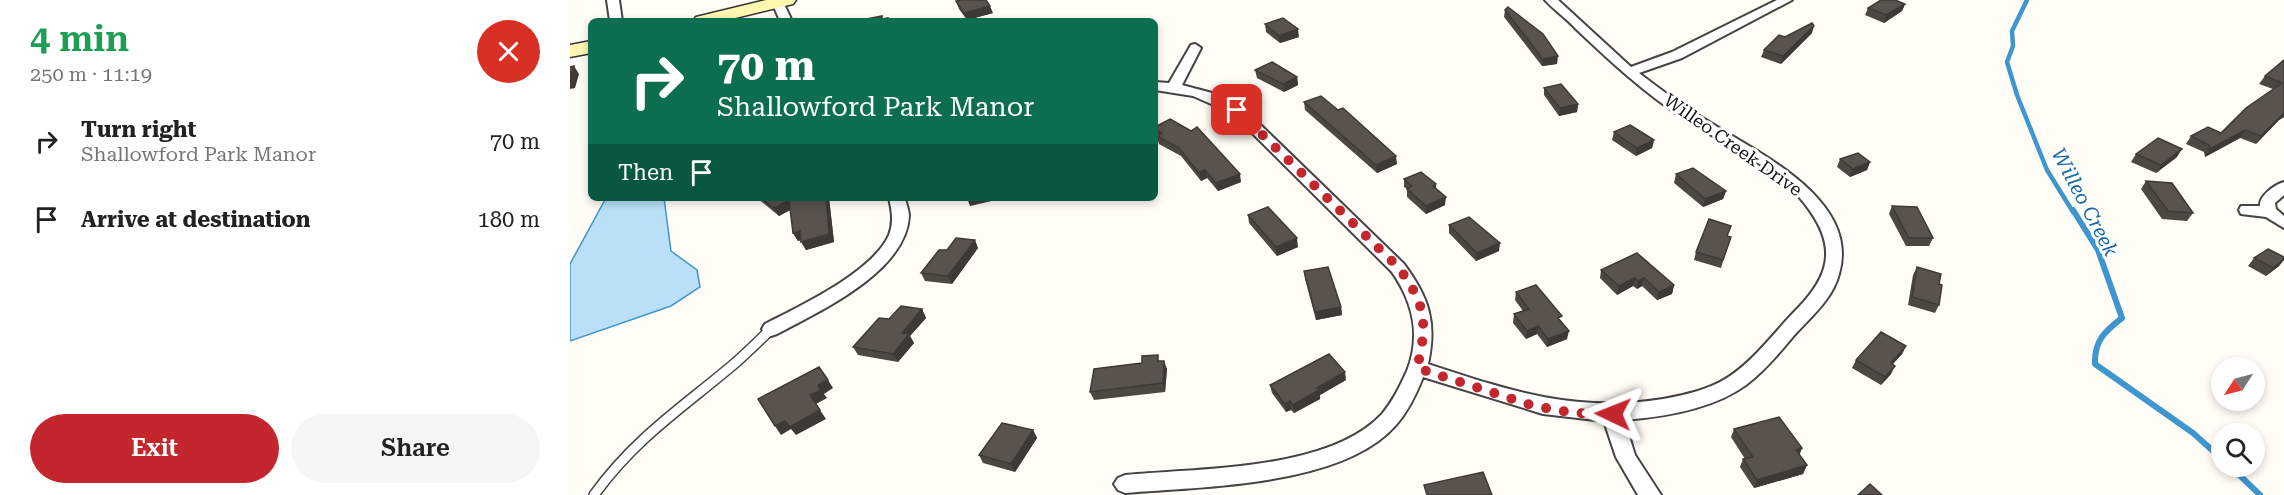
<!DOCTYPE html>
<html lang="en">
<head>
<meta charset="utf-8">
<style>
  :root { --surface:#fff; --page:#f6f6f6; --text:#222; --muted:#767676; --accent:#c4262e }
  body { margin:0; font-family:"Roboto Serif",serif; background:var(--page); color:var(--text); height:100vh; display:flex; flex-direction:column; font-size:22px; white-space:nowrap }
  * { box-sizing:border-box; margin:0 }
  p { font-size:20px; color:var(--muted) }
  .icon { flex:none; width:33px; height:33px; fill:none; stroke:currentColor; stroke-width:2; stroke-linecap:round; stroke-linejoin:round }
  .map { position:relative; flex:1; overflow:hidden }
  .sheet { display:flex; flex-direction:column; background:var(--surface); width:570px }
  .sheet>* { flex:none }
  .top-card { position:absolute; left:18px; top:18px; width:570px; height:183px; border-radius:9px; box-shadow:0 3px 9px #0003; background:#0b6e4f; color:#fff; overflow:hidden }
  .needle { width:39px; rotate:234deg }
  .fabs { position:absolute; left:1641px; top:357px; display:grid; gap:12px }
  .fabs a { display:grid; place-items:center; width:54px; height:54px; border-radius:50%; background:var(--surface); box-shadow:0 3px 9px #0003; font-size:30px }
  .pin { position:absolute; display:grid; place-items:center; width:51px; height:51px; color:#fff; margin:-26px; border-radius:12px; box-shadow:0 3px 9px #0006 }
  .me { position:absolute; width:66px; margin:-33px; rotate:272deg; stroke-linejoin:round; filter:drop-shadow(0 0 4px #0008) }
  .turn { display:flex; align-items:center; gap:21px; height:126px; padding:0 30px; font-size:27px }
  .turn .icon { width:78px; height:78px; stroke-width:2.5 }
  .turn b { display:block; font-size:42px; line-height:51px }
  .then { display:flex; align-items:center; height:57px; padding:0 30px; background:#0003; gap:12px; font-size:22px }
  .round { display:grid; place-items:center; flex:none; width:63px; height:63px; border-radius:32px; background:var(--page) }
  .overview { display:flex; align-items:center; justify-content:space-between; height:102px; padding:0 30px }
  h1 { font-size:36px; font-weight:600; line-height:45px; color:#1e9e55 }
  .action { display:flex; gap:12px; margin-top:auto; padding:12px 30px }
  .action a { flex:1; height:69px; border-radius:36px; background:var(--accent); color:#fff; font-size:24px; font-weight:600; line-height:69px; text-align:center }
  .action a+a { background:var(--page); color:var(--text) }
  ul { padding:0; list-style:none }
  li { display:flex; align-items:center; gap:18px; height:78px; padding:0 30px }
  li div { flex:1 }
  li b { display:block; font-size:22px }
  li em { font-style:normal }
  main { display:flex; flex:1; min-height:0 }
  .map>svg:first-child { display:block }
</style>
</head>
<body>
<main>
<section class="sheet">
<div class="overview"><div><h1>4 min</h1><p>250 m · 11:19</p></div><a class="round" style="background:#d93025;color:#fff"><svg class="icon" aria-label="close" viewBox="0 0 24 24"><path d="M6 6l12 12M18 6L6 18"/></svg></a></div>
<ul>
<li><svg class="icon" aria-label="right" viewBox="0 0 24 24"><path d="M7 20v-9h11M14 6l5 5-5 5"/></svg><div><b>Turn right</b><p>Shallowford Park Manor</p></div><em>70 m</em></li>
<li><svg class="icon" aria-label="arrive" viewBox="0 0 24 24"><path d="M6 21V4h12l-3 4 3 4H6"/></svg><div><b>Arrive at destination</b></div><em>180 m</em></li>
</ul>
<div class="action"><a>Exit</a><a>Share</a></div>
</section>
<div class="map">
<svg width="1714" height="495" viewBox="0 0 1714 495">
  <rect width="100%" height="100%" fill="#fffdf5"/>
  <!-- water -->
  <path fill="#b9e0f7" stroke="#3f96cf" stroke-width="1.5" d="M36 198H94L101 251 127 270 130 287 101 306 0 341V264Z"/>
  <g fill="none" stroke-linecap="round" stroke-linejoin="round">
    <!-- stream-far1 -->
    <path stroke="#3f96cf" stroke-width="4.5" d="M1457 0 1442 31 1443 46 1437 62 1447 95 1477 170 1503 212"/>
    <!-- stream -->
    <path stroke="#3f96cf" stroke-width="6" d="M1503 210 1528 250 1552 318C1535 331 1524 341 1525 364L1623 433 1652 459
      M1660 466 1690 495"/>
    <defs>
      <path id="lane" d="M24 495C65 438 112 408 164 364 177 353 189 341 201 329"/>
      <path id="street" d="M37 0H49L52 21H40Z
        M204 0H212L222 21H210L202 2Z
        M975 0H988L1061 67 1102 52 1207 0H1222L1112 58 1069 73C1091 90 1113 106 1136 120 1186 152 1291 199 1269 274 1262 301 1238 319 1221 339 1207 356 1193 372 1176 385 1143 409 1094 417 1054 420L1065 455 1091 495H1068L1046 457 1034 421 973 414 853 377C846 395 838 411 826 425 772 487 632 486 555 493L548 490 544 484 548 478 555 475C629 468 759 471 812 414 823 401 830 386 837 371 851 336 843 302 822 272L662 113 623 96 585 90V82L599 83 621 45 625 44 631 48 612 85 642 93 672 107 834 264C859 298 867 322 858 364 940 391 1005 413 1093 399 1115 395 1138 390 1157 378 1185 360 1205 331 1228 308 1258 277 1267 249 1240 211 1211 168 1155 145 1113 118 1073 92 1039 60 1005 28 996 18 984 10 975 0Z
        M1714 182V195L1705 203 1706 209 1714 216V228L1696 217 1671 214 1669 210 1671 206H1690C1689 196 1704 185 1714 182Z
        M319 198H335C336 204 339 210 339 216 336 272 250 311 207 334L201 336 195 334 192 329 195 324C230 306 303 272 319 235 324 222 322 211 319 198Z"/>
      <path id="secondary" d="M196 0H226L223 4 153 21H123L126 17Z
        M21 41V53L0 57V45Z"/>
    </defs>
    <!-- lane casing -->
    <use href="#lane" stroke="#444" stroke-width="12"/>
    <!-- street casing -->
    <use href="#street" stroke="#444" stroke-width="4"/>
    <!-- secondary casing -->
    <use href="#secondary" stroke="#333" stroke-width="3"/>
    <!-- lane -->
    <use href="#lane" stroke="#fff" stroke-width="9"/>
    <!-- street -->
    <use href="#street" fill="#fff" fill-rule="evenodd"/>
    <!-- secondary -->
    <use href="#secondary" fill="#fff6b0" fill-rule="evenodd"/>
  </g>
  <!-- wall -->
  <path fill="#4d4742" d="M386 1 423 13 397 20 389 9Z
    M1335 4 1332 11 1314 23 1295 15 1298 8Z
    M935 10 987 64 972 66 934 17Z
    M695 24 729 37 710 43 696 32Z
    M1242 33 1211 64 1191 57 1194 50 1215 37Z
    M1714 60V117L1709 120 1686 144 1670 138 1635 157 1634 152 1616 144 1621 136 1651 133 1703 89 1689 84 1695 76Z
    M685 70 727 77 728 85 714 92 687 78Z
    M974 88 1008 104 1007 112 989 116 974 95Z
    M734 102 768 110 827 164 807 173 735 110Z
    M585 127 671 182 648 191 637 178 631 181 611 156 589 144 587 138 585 136Z
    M1044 132 1084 140 1082 148 1066 156 1042 140Z
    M1566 154 1607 157 1586 173 1561 162Z
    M1270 159 1300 162 1297 170 1280 177 1267 167Z
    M1106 174 1156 191 1153 199 1133 207 1104 183Z
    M834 179 866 184V190L875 205 856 214 837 197V189L834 187Z
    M1576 181 1623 213 1617 221 1592 219 1571 189Z
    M187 198H259L264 242 236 250 231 240 228 241 223 233 220 210 209 216Z
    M1322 206 1363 238 1359 246H1336L1319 214Z
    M678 215 728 247 707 256 679 223Z
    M879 225 929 251 906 261 879 233Z
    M1158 236V245L1151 268 1124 260 1126 252Z
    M408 248 382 284 355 281 351 273 377 250Z
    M1067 253 1104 285 1102 294 1087 300 1072 286 1067 289 1063 286 1047 295 1030 278 1031 270Z
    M1714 257V260L1709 266 1696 276 1678 266 1684 258Z
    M1347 267 1369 284V305L1365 313 1338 305 1343 275Z
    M734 271 771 307 772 315 746 320 735 279Z
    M946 292 992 322 997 339 977 347 967 334 956 339 943 323 944 314 953 311 945 300Z
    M352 309 356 318 340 336 344 343 328 362 288 355 283 347 319 319Z
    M1336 346 1332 354 1323 364 1321 374 1311 385 1282 368 1286 360Z
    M590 361 597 369 595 392 524 400 520 392Z
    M776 380 750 395V399L724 413 721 410 716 412 702 393 700 385Z
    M1164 429 1232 448 1229 455 1237 465 1233 474 1184 488 1170 467 1173 459H1175L1161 437Z
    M463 430 467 438 445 472 413 463 409 455Z"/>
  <!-- shaded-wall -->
  <path fill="#3f3936" d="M1335 4 1332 11 1314 23 1316 15Z
    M420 6 423 13 397 20 394 13Z
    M1244 26 1242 33 1211 64 1213 56Z
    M728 29 729 37 710 43 709 36Z
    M988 56 987 64 972 66 973 59Z
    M4 66 9 74 5 88 0 89V80Z
    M727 77 728 85 714 92 713 84Z
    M1008 104 1007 112 989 116 990 108Z
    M1714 113V117L1709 120 1686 144 1691 136Z
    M1675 130 1670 138 1635 157 1640 149Z
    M1084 140 1082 148 1066 156 1067 148Z
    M1612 149 1607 157 1586 173 1591 165Z
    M826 156 827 164 807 173 806 165Z
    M1300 162 1297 170 1280 177 1283 169Z
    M635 170 637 178 631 181 629 173Z
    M670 174 671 182 648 191 646 183Z
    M1156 191 1153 199 1133 207 1135 199Z
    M876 197 875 205 856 214V206Z
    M256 198H259L264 242 236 250 231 242Z
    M397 198H426V200L400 206Z
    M219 200 224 208 209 216 204 208Z
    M230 231 235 239 228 241 223 233Z
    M727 238 728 247 707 256 706 247Z
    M405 240 408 248 382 284 378 276Z
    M930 243 929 251 906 261 907 253Z
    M1714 259 1709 266 1696 276 1703 268Z
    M1065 278 1063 286 1047 295 1049 286Z
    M1074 278 1072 286 1067 289 1068 281Z
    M1104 285 1102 294 1087 300 1089 292Z
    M771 307 772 315 746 320 745 312Z
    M352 309 356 318 340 336 344 343 328 362 323 354 332 333Z
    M968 326 967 334 956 339 957 331Z
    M999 331 997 339 977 347 978 339Z
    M1336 346 1332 354 1316 371 1321 363Z
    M594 361 597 369 595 392 593 383Z
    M1325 366 1321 374 1311 385 1315 377Z
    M775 372 776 380 750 395V399L724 413 723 405 747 388Z
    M258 380 263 388 254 394 257 398 246 404 240 395 248 385Z
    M720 401 721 410 716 412 715 404Z
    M250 410 256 419 226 435 221 429 211 435 205 426 215 421Z
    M463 430 467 438 445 472 441 464Z
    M1232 448 1229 456 1226 450Z
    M1237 465 1233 474 1184 488 1187 480Z"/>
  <!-- building -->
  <path fill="#5a524d" stroke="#3f3936" stroke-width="1.5" d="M391 0H416L420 6 394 13 386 1Z
    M1311 0H1325L1335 4 1316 15 1298 8Z
    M938 7 973 34 988 56 973 59 935 10Z
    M312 16V19L318 18V21H296V19Z
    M713 18 728 29 709 36 695 24Z
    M1242 23 1244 26 1213 56 1194 50 1209 35 1215 37Z
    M1714 60V113L1691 136 1675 130 1640 149 1639 145 1621 136 1638 127 1651 133 1676 108 1712 83 1695 76Z
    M702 62 727 77 713 84 685 70Z
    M4 66 0 80V67Z
    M991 84 1008 104 990 108 974 88Z
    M751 96 768 110 773 108 826 156 806 165 734 102Z
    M600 119 621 131 627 127 670 174 646 183 635 170 629 173 609 148 587 136 592 133 585 130V127Z
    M1060 125 1084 140 1067 148 1044 132Z
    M1588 138 1612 149 1591 165 1566 154Z
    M1288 153 1300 162 1283 169 1270 159Z
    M1123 168 1156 191 1135 199 1106 174Z
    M851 172 866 184 863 186 876 197 856 206 837 189 842 186 834 179Z
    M1576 181 1602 183 1623 213 1598 211Z
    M191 198H256L259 234 231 242 230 231 223 233 219 200 204 208Z
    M1322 206 1347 207 1363 238H1339Z
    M698 207 727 238 706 247 678 215Z
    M899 217 930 243 907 253 879 225Z
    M1139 219 1161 226 1157 236 1161 237 1153 260 1126 252Z
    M386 238 405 240 378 276 351 273 369 250H377Z
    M1698 249 1714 257V259L1703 268 1684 258Z
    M1067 253 1104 285 1089 292 1074 278 1068 281 1065 278 1049 286 1031 270Z
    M758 267 771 307 745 312 734 271Z
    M1347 267 1371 274 1369 284 1372 285 1369 305 1342 297Z
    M966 285 992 316 988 318 999 331 978 339 968 326 957 331 944 314 959 309 946 292Z
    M331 306 352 309 332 333 339 334 323 354 283 347 309 318 319 319Z
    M1311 332 1336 346 1321 363 1325 366 1315 377 1286 360Z
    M759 354 775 372 747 388 749 390 723 405 720 401 715 404 700 385Z
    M588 355V361H594L593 383 520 392 524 369 572 363V356Z
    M249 367 258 380 248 385 251 390 240 395 250 410 220 427 215 421 205 426 188 399Z
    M1209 417 1232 448 1226 450 1237 465 1187 480 1173 459 1183 457 1164 429Z
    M432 423 463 430 441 464 409 455Z
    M913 472 922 495H857L854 485Z
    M1300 484 1312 495H1288Z"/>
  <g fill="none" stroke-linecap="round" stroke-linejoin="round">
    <!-- route -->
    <path stroke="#c4262e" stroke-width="10" stroke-dasharray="0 18" d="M667 110 828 267C856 304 858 323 847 368L964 406 1004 413 1043 414"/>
  </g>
  <g text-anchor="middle" stroke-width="6" stroke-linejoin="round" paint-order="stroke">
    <!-- street labels -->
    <g font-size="18" fill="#111" stroke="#fff">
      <text transform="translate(1163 145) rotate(35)" y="6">Willeo Creek Drive</text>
    </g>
    <!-- water labels -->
    <g font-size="20" font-style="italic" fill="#1768a6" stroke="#fff">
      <text transform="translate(1515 202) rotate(62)" y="7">Willeo Creek</text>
    </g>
  </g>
</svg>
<div class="fabs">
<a><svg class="needle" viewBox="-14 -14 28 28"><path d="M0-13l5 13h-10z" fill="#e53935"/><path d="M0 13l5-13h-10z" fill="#767676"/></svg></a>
<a><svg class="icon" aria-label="search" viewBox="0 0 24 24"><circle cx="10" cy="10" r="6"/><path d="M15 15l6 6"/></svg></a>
</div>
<div class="pin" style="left:667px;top:110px;background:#d93025"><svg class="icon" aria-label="arrive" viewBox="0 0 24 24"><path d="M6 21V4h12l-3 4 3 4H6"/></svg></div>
<svg class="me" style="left:1043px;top:414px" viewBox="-20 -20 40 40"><path d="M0-17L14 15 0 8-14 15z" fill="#c4262e" stroke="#fff" stroke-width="4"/></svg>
<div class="top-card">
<div class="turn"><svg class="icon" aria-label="right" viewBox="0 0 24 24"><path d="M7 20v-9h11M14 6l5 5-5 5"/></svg><div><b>70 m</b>Shallowford Park Manor</div></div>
<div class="then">Then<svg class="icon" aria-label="arrive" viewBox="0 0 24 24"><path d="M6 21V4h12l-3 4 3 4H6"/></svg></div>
</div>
</div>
</main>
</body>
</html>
